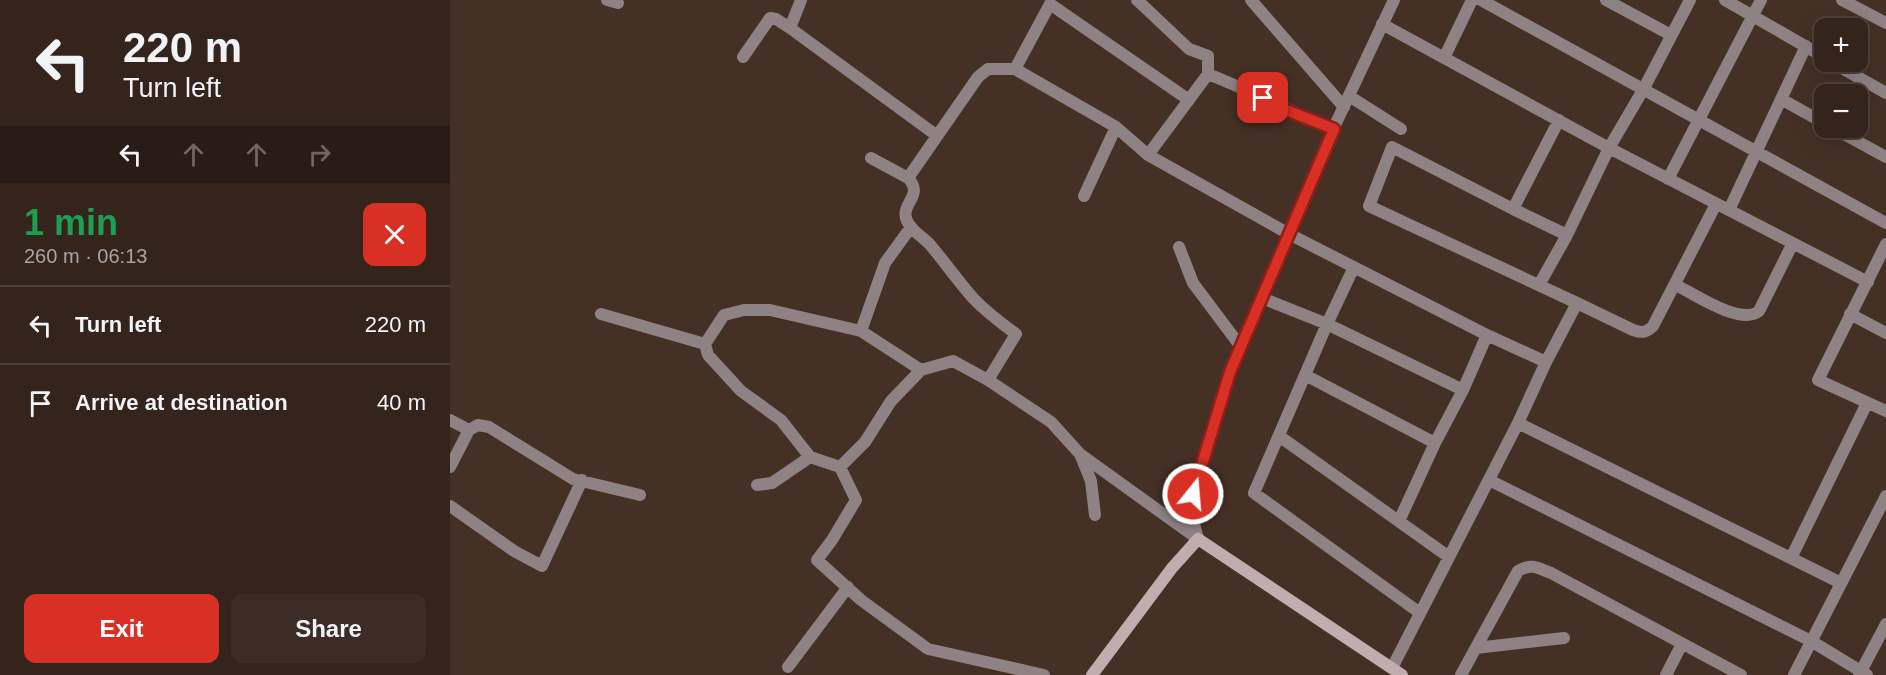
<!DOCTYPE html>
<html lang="en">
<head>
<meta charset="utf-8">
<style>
  :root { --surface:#34241c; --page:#3c2c25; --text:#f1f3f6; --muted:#a9a4a3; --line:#4e413b; --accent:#d93025 }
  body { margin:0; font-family:Helvetica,sans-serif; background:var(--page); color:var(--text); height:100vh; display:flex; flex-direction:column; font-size:22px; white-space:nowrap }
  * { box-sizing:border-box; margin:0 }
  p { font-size:20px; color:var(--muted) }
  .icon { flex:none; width:33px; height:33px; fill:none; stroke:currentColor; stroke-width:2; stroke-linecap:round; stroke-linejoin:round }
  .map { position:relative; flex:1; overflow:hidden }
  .details { display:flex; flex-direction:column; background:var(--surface); width:450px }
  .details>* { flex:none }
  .banner { background:#34241c; color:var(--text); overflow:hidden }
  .fabs { position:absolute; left:1364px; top:18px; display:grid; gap:12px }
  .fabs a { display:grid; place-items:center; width:54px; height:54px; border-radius:12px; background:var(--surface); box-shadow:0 6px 24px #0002,0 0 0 2px var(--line); font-size:30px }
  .pin { position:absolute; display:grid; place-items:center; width:51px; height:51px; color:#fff; margin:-26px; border-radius:12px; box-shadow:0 3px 9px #0006 }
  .me { position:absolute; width:66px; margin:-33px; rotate:17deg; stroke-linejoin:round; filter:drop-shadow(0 0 4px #0008) }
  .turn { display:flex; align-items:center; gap:21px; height:126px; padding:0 24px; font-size:27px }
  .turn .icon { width:78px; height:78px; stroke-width:2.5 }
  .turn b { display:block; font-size:42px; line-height:51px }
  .lanes { display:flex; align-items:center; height:57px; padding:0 24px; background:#0003; justify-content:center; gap:30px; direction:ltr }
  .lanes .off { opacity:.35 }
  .round { display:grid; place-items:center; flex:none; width:63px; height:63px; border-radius:12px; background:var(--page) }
  .head { display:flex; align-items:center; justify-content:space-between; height:102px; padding:0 24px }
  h1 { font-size:36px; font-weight:700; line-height:45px; color:#1e9e55 }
  .action { display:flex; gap:12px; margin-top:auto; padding:12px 24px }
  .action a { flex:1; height:69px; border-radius:12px; background:var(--accent); color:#fff; font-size:24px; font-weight:700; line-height:69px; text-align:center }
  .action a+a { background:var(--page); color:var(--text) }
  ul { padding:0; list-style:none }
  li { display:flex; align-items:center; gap:18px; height:78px; padding:0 24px; border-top:2px solid var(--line) }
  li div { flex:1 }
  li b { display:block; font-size:22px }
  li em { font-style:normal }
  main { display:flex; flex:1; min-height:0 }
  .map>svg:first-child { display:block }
</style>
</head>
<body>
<main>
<section class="details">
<div class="banner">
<div class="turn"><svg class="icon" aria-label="left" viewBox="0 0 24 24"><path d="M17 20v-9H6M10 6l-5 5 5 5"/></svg><div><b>220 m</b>Turn left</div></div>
<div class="lanes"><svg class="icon" aria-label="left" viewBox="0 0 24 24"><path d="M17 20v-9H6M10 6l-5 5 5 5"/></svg><svg class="icon off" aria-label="ahead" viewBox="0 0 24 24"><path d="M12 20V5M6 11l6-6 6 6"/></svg><svg class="icon off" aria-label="ahead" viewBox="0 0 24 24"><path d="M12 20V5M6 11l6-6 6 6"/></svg><svg class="icon off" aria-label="right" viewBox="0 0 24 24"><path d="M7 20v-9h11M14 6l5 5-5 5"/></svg></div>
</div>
<div class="head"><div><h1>1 min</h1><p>260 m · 06:13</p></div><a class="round" style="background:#d93025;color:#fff"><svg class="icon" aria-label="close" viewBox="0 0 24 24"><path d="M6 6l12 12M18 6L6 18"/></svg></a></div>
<ul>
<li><svg class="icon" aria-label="left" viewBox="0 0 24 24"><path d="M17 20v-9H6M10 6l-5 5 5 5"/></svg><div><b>Turn left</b></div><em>220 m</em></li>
<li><svg class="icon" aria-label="arrive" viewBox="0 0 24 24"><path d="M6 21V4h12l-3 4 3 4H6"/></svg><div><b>Arrive at destination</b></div><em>40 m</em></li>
</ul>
<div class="action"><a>Exit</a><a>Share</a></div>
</section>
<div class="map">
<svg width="1436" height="675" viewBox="0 0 1436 675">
  <rect width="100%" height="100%" fill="#453025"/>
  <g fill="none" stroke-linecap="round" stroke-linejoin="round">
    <!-- street -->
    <path stroke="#8f8284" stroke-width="12" d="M157 0 168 3
      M687 0 739 49 758 56V74C801 91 841 112 884 129
      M801 0 894 107
      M1031 0 1436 223
      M1156 0 1221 35
      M1275 0 1374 57
      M1392 0 1436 23
      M932 24 1159 148 1418 282
      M340 28 486 135
      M293 57 320 18 326 19 340 28 351 0
      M994 58 1022 0
      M1381 62 1436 93
      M565 69 600 4 739 100
      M758 74 698 155 839 234 1037 335 1013 390
      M899 96 951 129
      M1331 99 1374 123
      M1383 128 1436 157
      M421 158 458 178C475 196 449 204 457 221 462 232 475 238 482 247 496 264 509 282 523 298 536 312 551 323 566 334L538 380 601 422 630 454 641 481 645 515
      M458 178 528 77 538 69H565L666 127 698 155
      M1218 179 1311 0
      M634 196 666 127
      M1063 209 1117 235 1159 148 1193 90 1240 0
      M1279 210 1356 46
      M461 227 435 263 411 331 320 310H294L274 315 255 344 258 355 291 391 331 420 360 457 390 467 406 500 382 540 367 560 411 600 478 649 594 675
      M1436 244 1368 380 1436 411
      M729 247 743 283 791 347
      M904 267 877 324 1013 390 985 443
      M1089 285 1117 235
      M1226 285C1244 294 1291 326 1309 311L1343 243
      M812 298 877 324 804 493 970 613
      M1127 303 1183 330C1192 333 1196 333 1203 326L1266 204
      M151 314 255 344
      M1400 314 1436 333
      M411 331 471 370
      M1037 335 1096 362 1127 303 919 206 942 147 1063 209 1109 120
      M855 375 985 443 949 521
      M0 420 19 430 28 425 39 427 123 479 190 495
      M1068 423 1096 362
      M829 436 999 557
      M630 454 748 539
      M0 467 19 430
      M390 467 415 442 441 401 471 370 503 361 538 380
      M1039 480 1361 641 1417 675
      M307 485 322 483 360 457
      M0 506 64 551 92 566 132 480
      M748 539 742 516 743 494 780 372 878 140 944 0
      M1341 558 1417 403
      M1026 648 1114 638
      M338 667 398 587
      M942 668 1068 423 1391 583
      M1011 675 1068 571C1082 563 1087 568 1101 573L1291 675
      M1216 675 1232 644
      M1344 675 1436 496
      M1409 675 1436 624"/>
    <!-- secondary -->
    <path stroke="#c1acb0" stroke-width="12" d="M642 675 722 568 748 539 952 675"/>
  </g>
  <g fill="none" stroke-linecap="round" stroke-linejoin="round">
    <defs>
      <path id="route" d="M743 494 780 372 884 129 831 108 813 98"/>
    </defs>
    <!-- route casing -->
    <use href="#route" stroke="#8d1f18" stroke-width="15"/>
    <!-- route -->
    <use href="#route" stroke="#d93025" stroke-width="10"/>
  </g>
</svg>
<div class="fabs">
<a>+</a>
<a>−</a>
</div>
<div class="pin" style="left:813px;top:98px;background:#d93025"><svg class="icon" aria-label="arrive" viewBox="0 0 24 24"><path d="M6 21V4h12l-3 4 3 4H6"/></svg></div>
<svg class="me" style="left:743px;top:494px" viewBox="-20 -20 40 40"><circle r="17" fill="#d93025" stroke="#fff" stroke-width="3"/><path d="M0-11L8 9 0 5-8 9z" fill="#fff"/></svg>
</div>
</main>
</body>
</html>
